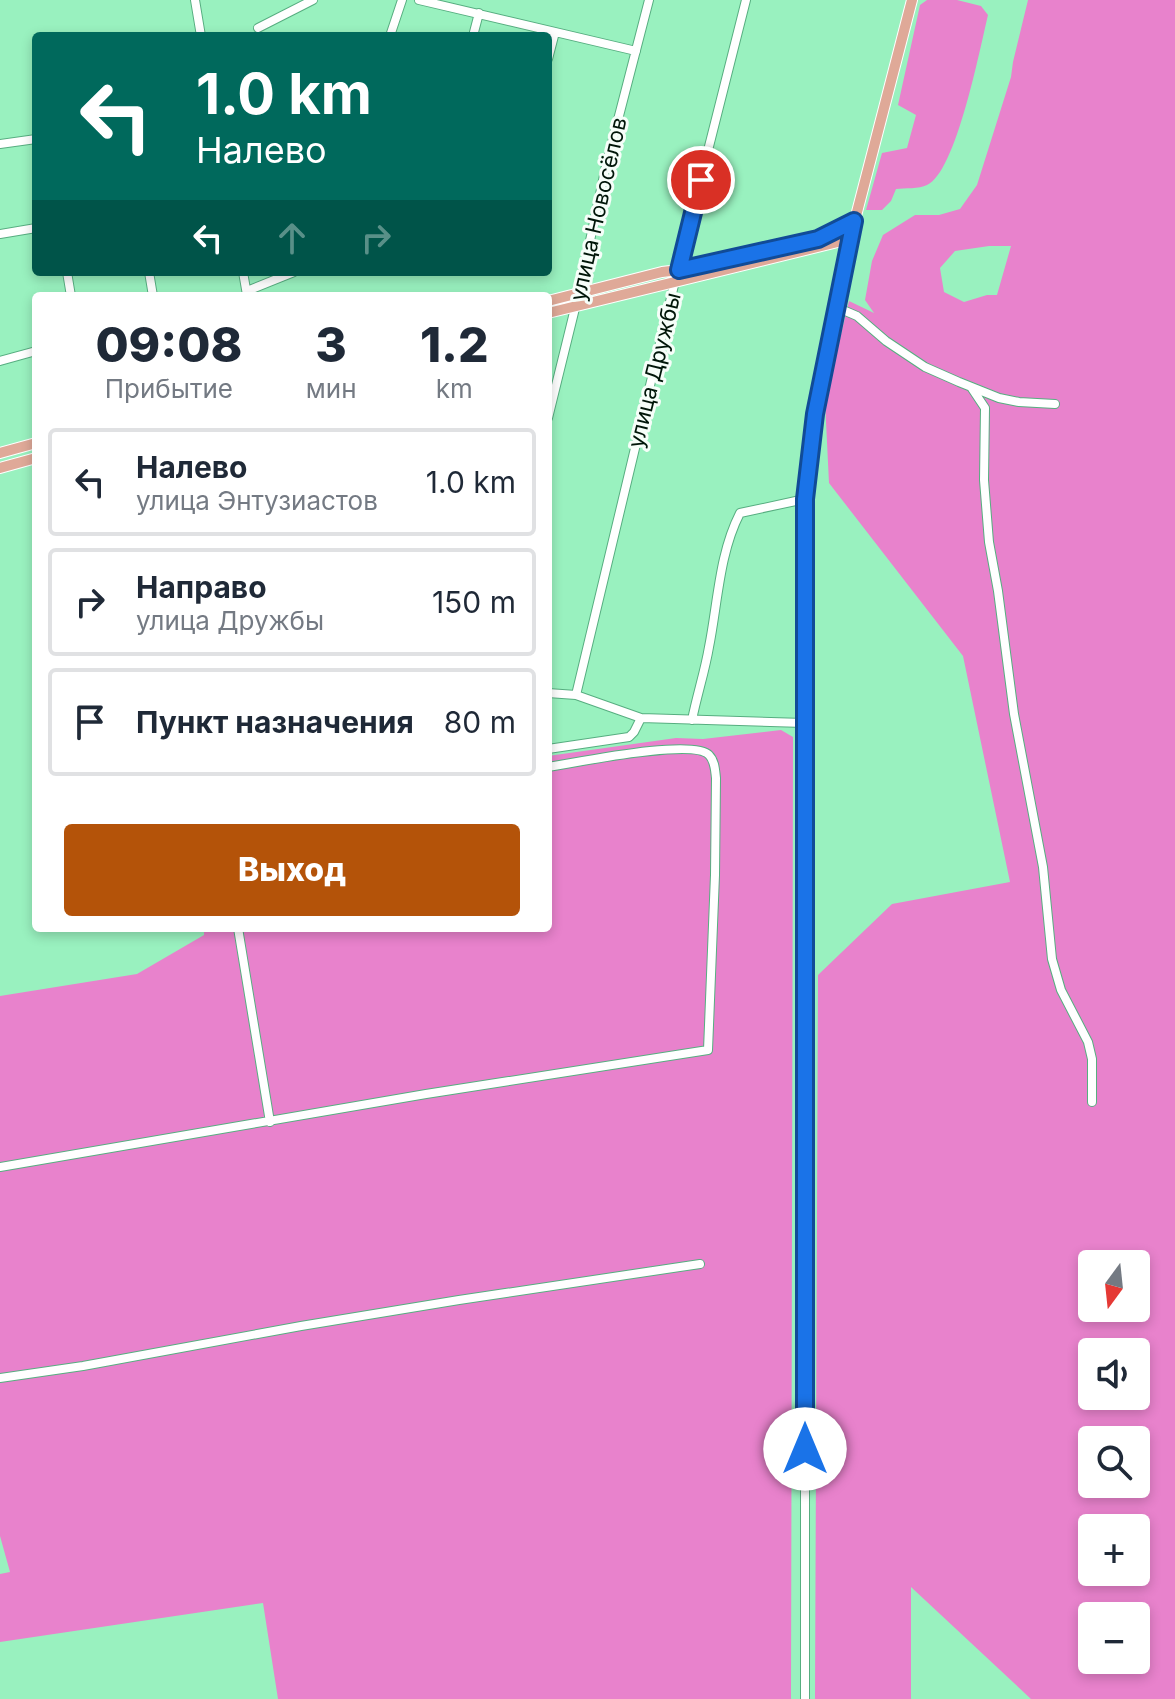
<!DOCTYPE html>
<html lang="ru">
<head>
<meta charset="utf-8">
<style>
  :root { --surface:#fff; --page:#f2f2f3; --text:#1f2937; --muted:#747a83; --line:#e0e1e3; --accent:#b45309 }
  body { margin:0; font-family:Inter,sans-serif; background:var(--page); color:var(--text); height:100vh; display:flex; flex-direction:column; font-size:30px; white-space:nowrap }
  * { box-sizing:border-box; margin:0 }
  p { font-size:26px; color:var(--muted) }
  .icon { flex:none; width:44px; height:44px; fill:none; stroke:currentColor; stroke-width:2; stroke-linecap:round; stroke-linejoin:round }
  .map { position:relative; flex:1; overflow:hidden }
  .panel { position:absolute; left:32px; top:292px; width:520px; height:640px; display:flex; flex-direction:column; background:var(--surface); border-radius:8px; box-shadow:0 4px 12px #0003 }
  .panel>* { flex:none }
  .top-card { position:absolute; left:32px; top:32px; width:520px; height:244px; border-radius:8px; box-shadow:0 4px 12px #0003; background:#00695c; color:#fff; overflow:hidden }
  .needle { width:52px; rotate:195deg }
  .buttons { position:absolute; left:1078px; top:1250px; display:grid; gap:16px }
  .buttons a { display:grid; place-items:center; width:72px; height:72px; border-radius:8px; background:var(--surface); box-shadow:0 4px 12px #0003; font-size:40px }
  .pin { position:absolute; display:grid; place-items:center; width:68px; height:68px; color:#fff; margin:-34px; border:4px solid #fff; border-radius:50%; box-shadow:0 2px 8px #0007 }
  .me { position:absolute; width:88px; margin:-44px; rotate:0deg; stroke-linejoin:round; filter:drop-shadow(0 0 6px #0008) }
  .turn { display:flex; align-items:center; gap:28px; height:168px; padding:0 32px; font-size:36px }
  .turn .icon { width:104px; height:104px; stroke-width:2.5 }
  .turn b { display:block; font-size:56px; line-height:68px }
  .lanes { display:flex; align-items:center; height:76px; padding:0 32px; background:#0003; justify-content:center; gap:40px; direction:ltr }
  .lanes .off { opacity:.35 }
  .eta { display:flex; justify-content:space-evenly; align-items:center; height:136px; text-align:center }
  .eta b { font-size:48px; font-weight:800; line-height:56px }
  .button { display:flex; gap:16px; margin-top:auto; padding:16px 32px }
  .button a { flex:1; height:92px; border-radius:8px; background:var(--accent); color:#fff; font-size:32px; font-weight:800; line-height:92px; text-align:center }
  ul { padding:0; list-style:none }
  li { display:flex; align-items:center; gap:24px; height:108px; margin:0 16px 12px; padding:0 16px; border:4px solid var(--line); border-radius:8px }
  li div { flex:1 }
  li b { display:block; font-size:30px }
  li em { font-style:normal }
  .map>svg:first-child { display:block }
</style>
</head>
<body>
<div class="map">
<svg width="1175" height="1699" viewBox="0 0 1175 1699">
  <rect width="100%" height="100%" fill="#99f1bf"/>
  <!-- green -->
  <path fill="#e882cc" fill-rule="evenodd" d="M927 0H957L981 6 988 15C980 48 956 173 927 185 919 189 905 188 896 189L891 201 882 210H866L882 153 907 148 916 115 898 105 920 5Z
    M1028 0H1175V1699H1031L911 1587V1699H815L818 975 892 904 1010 882 963 656 829 483 825 401 849 301 874 313 865 300 872 261 883 235 915 215H939L960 209 977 185 1011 77 1013 62ZM989 246H1011L997 295H987L964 302 944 292 940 268 955 251ZM1092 1264H1136V1308H1092ZM1092 1352H1136V1396H1092ZM1092 1440H1136V1484H1092ZM1092 1528H1136V1572H1092ZM1092 1616H1136V1660H1092Z
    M781 730 793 737 791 1699H278L263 1603 0 1642V1574L10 1572 0 1536V996L137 974 204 935V928H548V756L676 738 703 739Z"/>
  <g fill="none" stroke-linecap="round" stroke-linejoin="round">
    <defs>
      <path id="minor" d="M195 0 201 36
        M419 0 636 51
        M258 28 313 0
        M390 36 402 0
        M473 36 479 13
        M548 59 555 32
        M0 144 36 139
        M0 234 36 228
        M67 272 71 296
        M149 272 153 296
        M243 272 247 295
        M247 291 294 272
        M836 307 857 316 886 341 925 367 959 382 999 398 1019 402 1055 404
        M0 361 36 351
        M971 387 985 408 984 480 989 542 998 591 1014 714 1043 867 1052 959 1061 990 1088 1042 1092 1059V1102
        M548 418 579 292 606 166 649 0
        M548 693 576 695 641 718 804 723
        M576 695 675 281 746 0
        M692 720C697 695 705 671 709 647 718 602 719 554 740 513L805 499
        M548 749 629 737 634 732 641 718
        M238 928 270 1122
        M0 1167 426 1094 708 1050 715 875 716 778C715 770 715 761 709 755 693 738 575 763 548 767
        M0 1378 83 1366 301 1326 459 1300 700 1264
        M805 1699V499L815 414 850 239"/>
      <path id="major" d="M548 301 662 272 679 270 818 239 854 221
        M548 313 850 239 912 0
        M0 453 36 443
        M0 468 36 458"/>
    </defs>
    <!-- minor casing -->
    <use href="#minor" stroke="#57ae80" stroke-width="10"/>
    <!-- major casing -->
    <use href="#major" stroke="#fff" stroke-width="12"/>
    <!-- minor -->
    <use href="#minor" stroke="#fff" stroke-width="8"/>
    <!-- major -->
    <use href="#major" stroke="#dfa998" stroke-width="10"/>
  </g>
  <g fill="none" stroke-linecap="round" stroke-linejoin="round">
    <defs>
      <path id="route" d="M701 180 679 270 818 239 854 221 815 414 805 499V1449"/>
    </defs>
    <!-- route casing -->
    <use href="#route" stroke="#114b97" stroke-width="20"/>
    <!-- route -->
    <use href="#route" stroke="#1a73e8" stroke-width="14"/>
  </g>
  <g text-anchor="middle" stroke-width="6" stroke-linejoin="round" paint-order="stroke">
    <!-- street labels -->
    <g font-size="22" fill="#001609" stroke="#f6fef9">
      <text transform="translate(598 209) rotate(-77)" y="8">улица Новосёлов</text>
      <text transform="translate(654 370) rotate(-76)" y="8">улица Дружбы</text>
    </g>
  </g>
</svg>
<div class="buttons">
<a><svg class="needle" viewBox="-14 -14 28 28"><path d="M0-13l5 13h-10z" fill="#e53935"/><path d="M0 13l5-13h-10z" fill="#747a83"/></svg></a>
<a><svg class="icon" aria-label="sound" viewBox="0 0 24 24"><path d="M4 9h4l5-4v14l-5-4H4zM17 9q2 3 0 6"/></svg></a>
<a><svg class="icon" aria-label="search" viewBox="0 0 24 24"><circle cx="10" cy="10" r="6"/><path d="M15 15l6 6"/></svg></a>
<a>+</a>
<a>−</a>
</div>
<div class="pin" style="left:701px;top:180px;background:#d93025"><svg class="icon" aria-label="arrive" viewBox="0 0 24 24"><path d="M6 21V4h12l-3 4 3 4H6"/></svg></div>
<svg class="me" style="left:805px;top:1449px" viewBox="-20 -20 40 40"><circle r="19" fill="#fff"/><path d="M0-13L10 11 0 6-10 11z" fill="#1a73e8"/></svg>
<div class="top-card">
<div class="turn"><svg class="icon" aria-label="left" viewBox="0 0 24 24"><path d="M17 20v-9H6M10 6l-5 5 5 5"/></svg><div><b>1.0 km</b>Налево</div></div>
<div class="lanes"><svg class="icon" aria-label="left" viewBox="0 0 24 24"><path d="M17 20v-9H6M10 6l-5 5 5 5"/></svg><svg class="icon off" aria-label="ahead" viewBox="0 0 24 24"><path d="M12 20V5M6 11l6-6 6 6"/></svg><svg class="icon off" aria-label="right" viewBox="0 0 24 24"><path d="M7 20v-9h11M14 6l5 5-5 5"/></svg></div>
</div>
<section class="panel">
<div class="eta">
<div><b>09:08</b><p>Прибытие</p></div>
<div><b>3</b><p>мин</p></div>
<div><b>1.2</b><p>km</p></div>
</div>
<ul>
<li><svg class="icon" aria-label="left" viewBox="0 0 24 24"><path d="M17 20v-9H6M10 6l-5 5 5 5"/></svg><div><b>Налево</b><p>улица Энтузиастов</p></div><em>1.0 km</em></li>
<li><svg class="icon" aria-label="right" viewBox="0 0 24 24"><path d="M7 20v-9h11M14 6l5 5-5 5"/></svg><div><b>Направо</b><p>улица Дружбы</p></div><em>150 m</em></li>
<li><svg class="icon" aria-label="arrive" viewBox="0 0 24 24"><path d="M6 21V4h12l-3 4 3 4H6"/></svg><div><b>Пункт назначения</b></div><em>80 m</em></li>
</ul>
<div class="button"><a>Выход</a></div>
</section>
</div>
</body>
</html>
